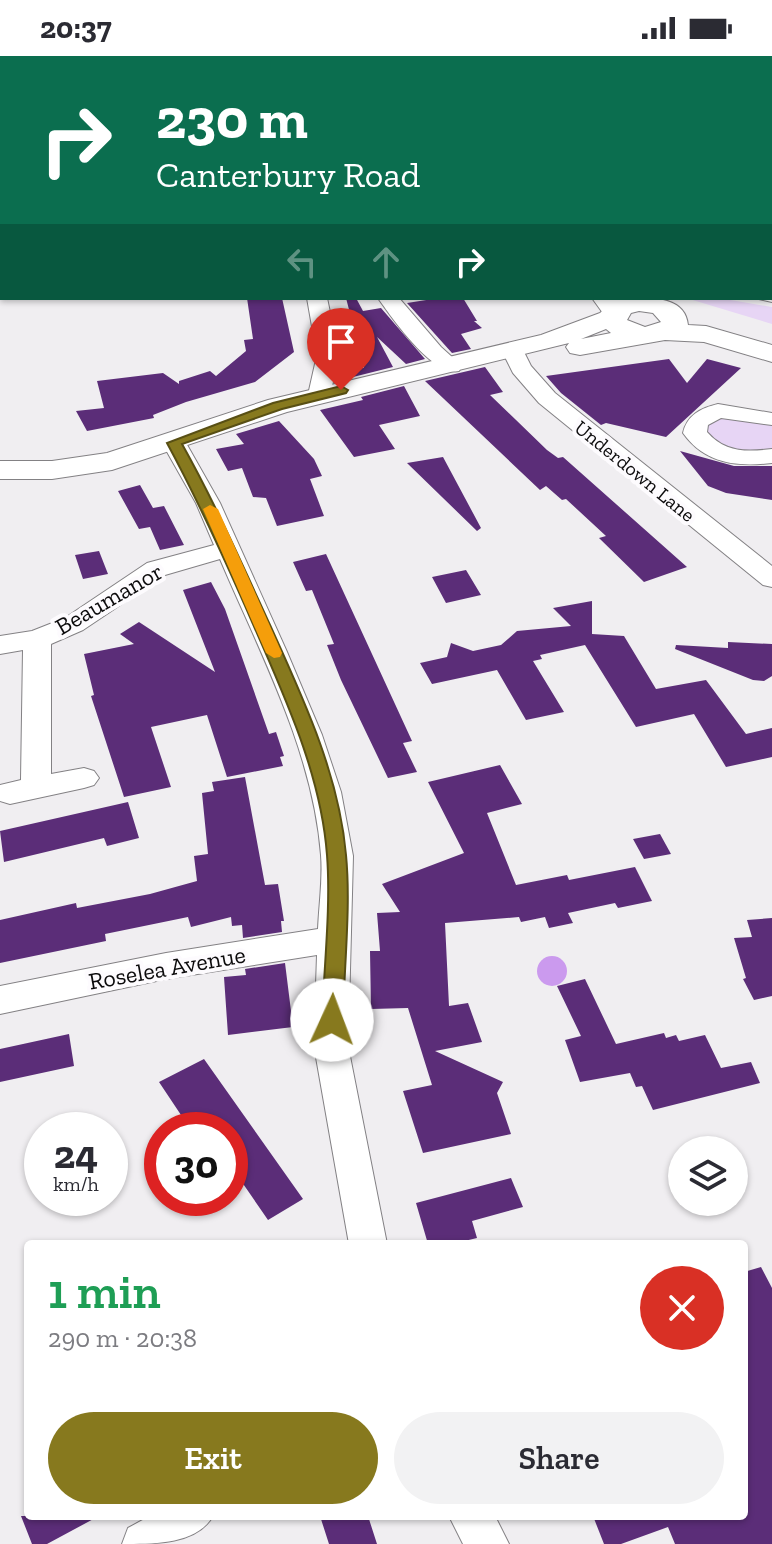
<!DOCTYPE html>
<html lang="en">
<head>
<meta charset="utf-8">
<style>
  :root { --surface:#fff; --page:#f2f2f3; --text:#2b2b33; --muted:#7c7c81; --accent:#87791e }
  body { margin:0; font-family:"Zilla Slab",serif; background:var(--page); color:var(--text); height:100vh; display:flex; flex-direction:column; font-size:30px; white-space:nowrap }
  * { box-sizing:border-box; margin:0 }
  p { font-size:26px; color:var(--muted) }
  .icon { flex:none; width:44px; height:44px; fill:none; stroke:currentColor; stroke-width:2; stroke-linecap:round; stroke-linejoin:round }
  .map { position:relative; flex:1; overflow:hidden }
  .sheet { position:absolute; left:24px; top:1184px; width:724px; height:280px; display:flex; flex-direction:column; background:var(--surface); border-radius:8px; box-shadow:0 2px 6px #0004 }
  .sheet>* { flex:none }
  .hud { position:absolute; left:0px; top:0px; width:772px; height:244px; box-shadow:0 2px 6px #0004; background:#0b6e4f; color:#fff; overflow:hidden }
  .controls { position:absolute; left:668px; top:1080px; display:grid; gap:16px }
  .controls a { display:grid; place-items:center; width:80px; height:80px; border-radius:50%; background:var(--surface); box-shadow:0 2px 6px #0004; font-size:40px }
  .speed { position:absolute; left:24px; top:1056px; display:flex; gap:16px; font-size:40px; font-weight:700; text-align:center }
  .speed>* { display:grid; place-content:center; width:104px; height:104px; border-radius:50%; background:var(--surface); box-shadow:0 2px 6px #0004; line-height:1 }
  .speed small { font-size:20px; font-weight:400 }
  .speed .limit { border:12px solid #d22; background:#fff; color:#111 }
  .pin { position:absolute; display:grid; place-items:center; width:68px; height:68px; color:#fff; margin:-82px -34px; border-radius:50% 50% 50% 0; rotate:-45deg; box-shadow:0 0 8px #0007 }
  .pin .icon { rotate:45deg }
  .me { position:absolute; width:88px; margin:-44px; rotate:2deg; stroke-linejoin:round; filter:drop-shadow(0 0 6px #0008) }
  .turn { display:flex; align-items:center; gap:28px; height:168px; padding:0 24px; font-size:36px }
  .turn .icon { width:104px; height:104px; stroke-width:2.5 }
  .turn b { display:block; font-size:56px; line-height:68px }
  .lanes { display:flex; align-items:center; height:76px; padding:0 24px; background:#0003; justify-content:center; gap:40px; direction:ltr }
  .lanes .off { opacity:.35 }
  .round { display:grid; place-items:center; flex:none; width:84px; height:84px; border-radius:42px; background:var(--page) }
  .head { display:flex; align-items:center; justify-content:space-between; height:136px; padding:0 24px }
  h1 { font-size:48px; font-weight:600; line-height:60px; color:#1e9e55 }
  .cta { display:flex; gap:16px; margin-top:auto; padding:16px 24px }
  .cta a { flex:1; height:92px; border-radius:48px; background:var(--accent); color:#fff; font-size:32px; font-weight:600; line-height:92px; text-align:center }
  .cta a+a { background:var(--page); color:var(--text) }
  .status { display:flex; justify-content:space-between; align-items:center; height:56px; padding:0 40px; background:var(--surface); direction:ltr }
  .status svg { height:22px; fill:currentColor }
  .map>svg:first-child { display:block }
</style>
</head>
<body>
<div class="status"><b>20:37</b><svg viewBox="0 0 49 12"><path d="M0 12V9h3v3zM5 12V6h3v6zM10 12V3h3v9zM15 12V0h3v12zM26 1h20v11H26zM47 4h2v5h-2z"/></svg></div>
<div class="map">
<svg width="772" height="1488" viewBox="0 0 772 1488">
  <rect width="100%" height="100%" fill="#f0eef1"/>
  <!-- green -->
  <path fill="#e7d5f5" d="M426 0H772V83L770 2Z
    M686 242H719L772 251V268Z
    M704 359 772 366V400L719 398 697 366Z"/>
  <!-- water -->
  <path fill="#cb9aee" d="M537 915a15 15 0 1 1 30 0a15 15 0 1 1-30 0Z"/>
  <!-- building -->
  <path fill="#5b2d78" d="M247 242H282L294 296 255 326 186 346 153 359 154 362 87 375 76 355 104 352 97 325 163 317 179 328V325L210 315 216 320 246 295 244 284 253 283Z
    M346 242H356L363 255 381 252 425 303 406 308 377 281 393 311 349 322 342 310 364 312Z
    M439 242H463L477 265H474L482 272 461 278 471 293 452 297 407 247Z
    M669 303 687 327 707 303 741 312 666 381 606 367 601 369 561 337 546 320Z
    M485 311 503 336 490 339 547 394 558 402 563 401 687 511 644 526 599 482 606 480 566 443 562 444 546 430 540 434 425 325Z
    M404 330 420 360 379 369 395 393 354 401 320 354 363 344 361 341Z
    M279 365 314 403 322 420 310 423 324 460 277 470 266 442 253 441 242 412 228 415 216 393 244 388 236 378Z
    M680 395 734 410H772V444L726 437 708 430Z
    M443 401 481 472 477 475 407 407Z
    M140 429 153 452 164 450 184 489 160 494 150 471 139 473 118 435Z
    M99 495 108 518 83 523 75 499Z
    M326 498 412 685 403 687 417 716 388 722 341 624 327 589 334 588 312 534 306 535 293 506Z
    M466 514 481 539 446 547 432 521Z
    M211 526 225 553 269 678 276 676 284 700 280 701 283 710 227 721 207 659 151 671 171 731 124 741 91 640 94 639 84 598 134 588 120 578 139 566 215 616 183 534Z
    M592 545V578L624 580 656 633 706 624 746 678 772 672V701L726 711 694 658 636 671 585 589 540 599 542 603 533 605 564 656 526 664 497 614 432 628 420 607 447 601 451 587 473 595 501 589 517 575 571 570 553 552Z
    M728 586 772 588V620L764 625 753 624 675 593 676 589 728 592Z
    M500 709 522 748 487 757 516 829 567 819 569 824 635 811 652 845 618 852 615 847 568 857 573 867 549 872 545 861 521 866 519 861 445 867 449 950 468 947 482 986 435 995 503 1026 497 1037 511 1078 423 1097 403 1035 432 1029 408 952 371 953 370 895H380L377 857 400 856 382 828 464 797 428 726Z
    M245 721 265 829 278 828 284 865H281L282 876 243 882 242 869 232 870 231 861 191 871 188 861 105 878 106 885 0 907V864L76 847 77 852 150 838 197 825 194 800 208 798 202 737 214 735 212 726Z
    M128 746 139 782 107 790 104 782 4 806 0 775Z
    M660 778 671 798 644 803 633 783Z
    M772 862V940L754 944 743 923 746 922 734 882 752 881 747 864Z
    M285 907 293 971 228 979 224 921 246 919 245 913Z
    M585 923 616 988 664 977 666 982 676 979 679 985 705 979 721 1012 751 1006 760 1027 653 1054 642 1030 636 1031 630 1017 580 1026 565 984 581 980 557 930Z
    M69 978 74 1010 0 1026V993Z
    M204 1003 303 1143 268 1164 237 1119 230 1123V1074H191L159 1026Z
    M511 1122 523 1151 472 1165 477 1182 452 1188H428L416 1147Z
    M761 1211 772 1232V1488H675L668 1471 621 1488H604L593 1460H744V1216Z
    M21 1460H99L47 1488H32Z
    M320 1460H368L377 1488H329Z"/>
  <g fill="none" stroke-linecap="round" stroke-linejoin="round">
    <defs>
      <path id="minor" d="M98 0H114L115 2H99Z
        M271 0H287V2H271Z
        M307 242H327L339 299 330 339 319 346 308 339 317 299Z
        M378 242H399L441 291 462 310 459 315C433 321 392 262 378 242Z
        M512 287 520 288 531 310 555 337 772 510V531L763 529 539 347 513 317 501 293Z
        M718 348 772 357V369L721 362 708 369 707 376C725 397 747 396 772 393V407C737 411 705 408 683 377 687 359 701 352 718 348Z
        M174 380 182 382 186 387 220 447 287 596 322 679 341 736 353 800 348 990 387 1188H349L314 990 317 899 166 923 0 958V930L166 897 318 873C319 849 323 823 321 799 313 695 260 597 220 503L165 519 83 574 51 588V718L84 712 94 715 99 722 94 729 84 732 10 748 0 745V729L21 724 23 594 0 598V580L32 575 65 562 147 507 214 489 196 447 162 387 166 382Z
        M150 1460H213C197 1488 156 1488 122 1488L128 1472Z
        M449 1460H495L509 1488H463Z"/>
      <path id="major" d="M627 242C649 242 685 239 688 269L706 270 772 289V306L704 286 665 284 580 299 570 297 566 291 569 287 287 356 112 414 52 423H0V405H52L107 397 268 344 541 279 600 257 613 245ZM639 255 653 257 661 266 645 271 627 264 631 257ZM606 273 611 277 581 283Z"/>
      <path id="highway" d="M0 66H2V82H0Z
        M0 100H2V116H0Z
        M770 194H772V212H770Z
        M770 228 772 246 759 243 770 242Z
        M592 242H623L631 254 627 260 616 263 605 260Z"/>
    </defs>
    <!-- minor casing -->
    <use href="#minor" stroke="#838184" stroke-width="2"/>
    <!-- major casing -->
    <use href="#major" stroke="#838184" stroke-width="2"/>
    <!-- highway casing -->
    <use href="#highway" stroke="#838184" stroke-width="2"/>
    <!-- minor -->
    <use href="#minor" fill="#fff" fill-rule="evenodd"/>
    <!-- major -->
    <use href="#major" fill="#fff" fill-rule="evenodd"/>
    <!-- highway -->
    <use href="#highway" fill="#fff" fill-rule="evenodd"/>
  </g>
  <!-- route -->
  <path fill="#87791e" stroke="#584f14" stroke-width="2" d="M341 330 348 334 346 337 282 353 182 388C215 447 242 508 270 569 303 642 339 718 346 799 351 850 344 911 343 964L340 970 332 972 325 970 322 964C324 911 331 850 327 799 321 718 285 642 253 568 226 506 199 446 167 387L273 347Z"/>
  <!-- slow -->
  <path fill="#f59e0b" d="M210 449 218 453 282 597 280 601 274 602 266 597 203 453Z"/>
  <g text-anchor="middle" stroke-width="8" stroke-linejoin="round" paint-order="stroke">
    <!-- far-street labels -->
    <g font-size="20" fill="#0c0b0c" stroke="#fdfbfe">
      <text transform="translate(635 415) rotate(39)" y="7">Underdown Lane</text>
    </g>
    <!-- street labels -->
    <g font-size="24" fill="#0c0b0c" stroke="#fdfbfe">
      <text transform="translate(109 543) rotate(-30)" y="8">Beaumanor</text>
      <text transform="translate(167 912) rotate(-10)" y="8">Roselea Avenue</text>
    </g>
  </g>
</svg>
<div class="controls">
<a><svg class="icon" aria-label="layers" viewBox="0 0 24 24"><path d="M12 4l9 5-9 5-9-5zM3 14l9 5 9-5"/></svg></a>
</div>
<div class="speed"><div>24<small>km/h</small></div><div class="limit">30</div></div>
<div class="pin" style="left:341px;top:334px;background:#d93025"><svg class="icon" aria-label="arrive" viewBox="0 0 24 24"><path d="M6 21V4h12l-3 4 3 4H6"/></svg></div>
<svg class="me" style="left:332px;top:964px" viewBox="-20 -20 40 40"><circle r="19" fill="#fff"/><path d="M0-13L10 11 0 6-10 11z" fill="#87791e"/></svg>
<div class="hud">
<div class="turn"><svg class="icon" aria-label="right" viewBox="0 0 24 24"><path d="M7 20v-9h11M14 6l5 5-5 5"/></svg><div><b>230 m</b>Canterbury Road</div></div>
<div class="lanes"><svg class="icon off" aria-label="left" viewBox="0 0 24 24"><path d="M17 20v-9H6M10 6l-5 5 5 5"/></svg><svg class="icon off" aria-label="ahead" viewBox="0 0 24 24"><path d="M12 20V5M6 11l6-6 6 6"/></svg><svg class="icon" aria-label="right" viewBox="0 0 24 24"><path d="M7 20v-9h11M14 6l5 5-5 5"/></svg></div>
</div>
<section class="sheet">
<div class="head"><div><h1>1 min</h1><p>290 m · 20:38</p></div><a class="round" style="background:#d93025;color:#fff"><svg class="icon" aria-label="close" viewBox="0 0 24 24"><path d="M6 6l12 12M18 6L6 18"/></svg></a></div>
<div class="cta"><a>Exit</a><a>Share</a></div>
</section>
</div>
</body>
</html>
